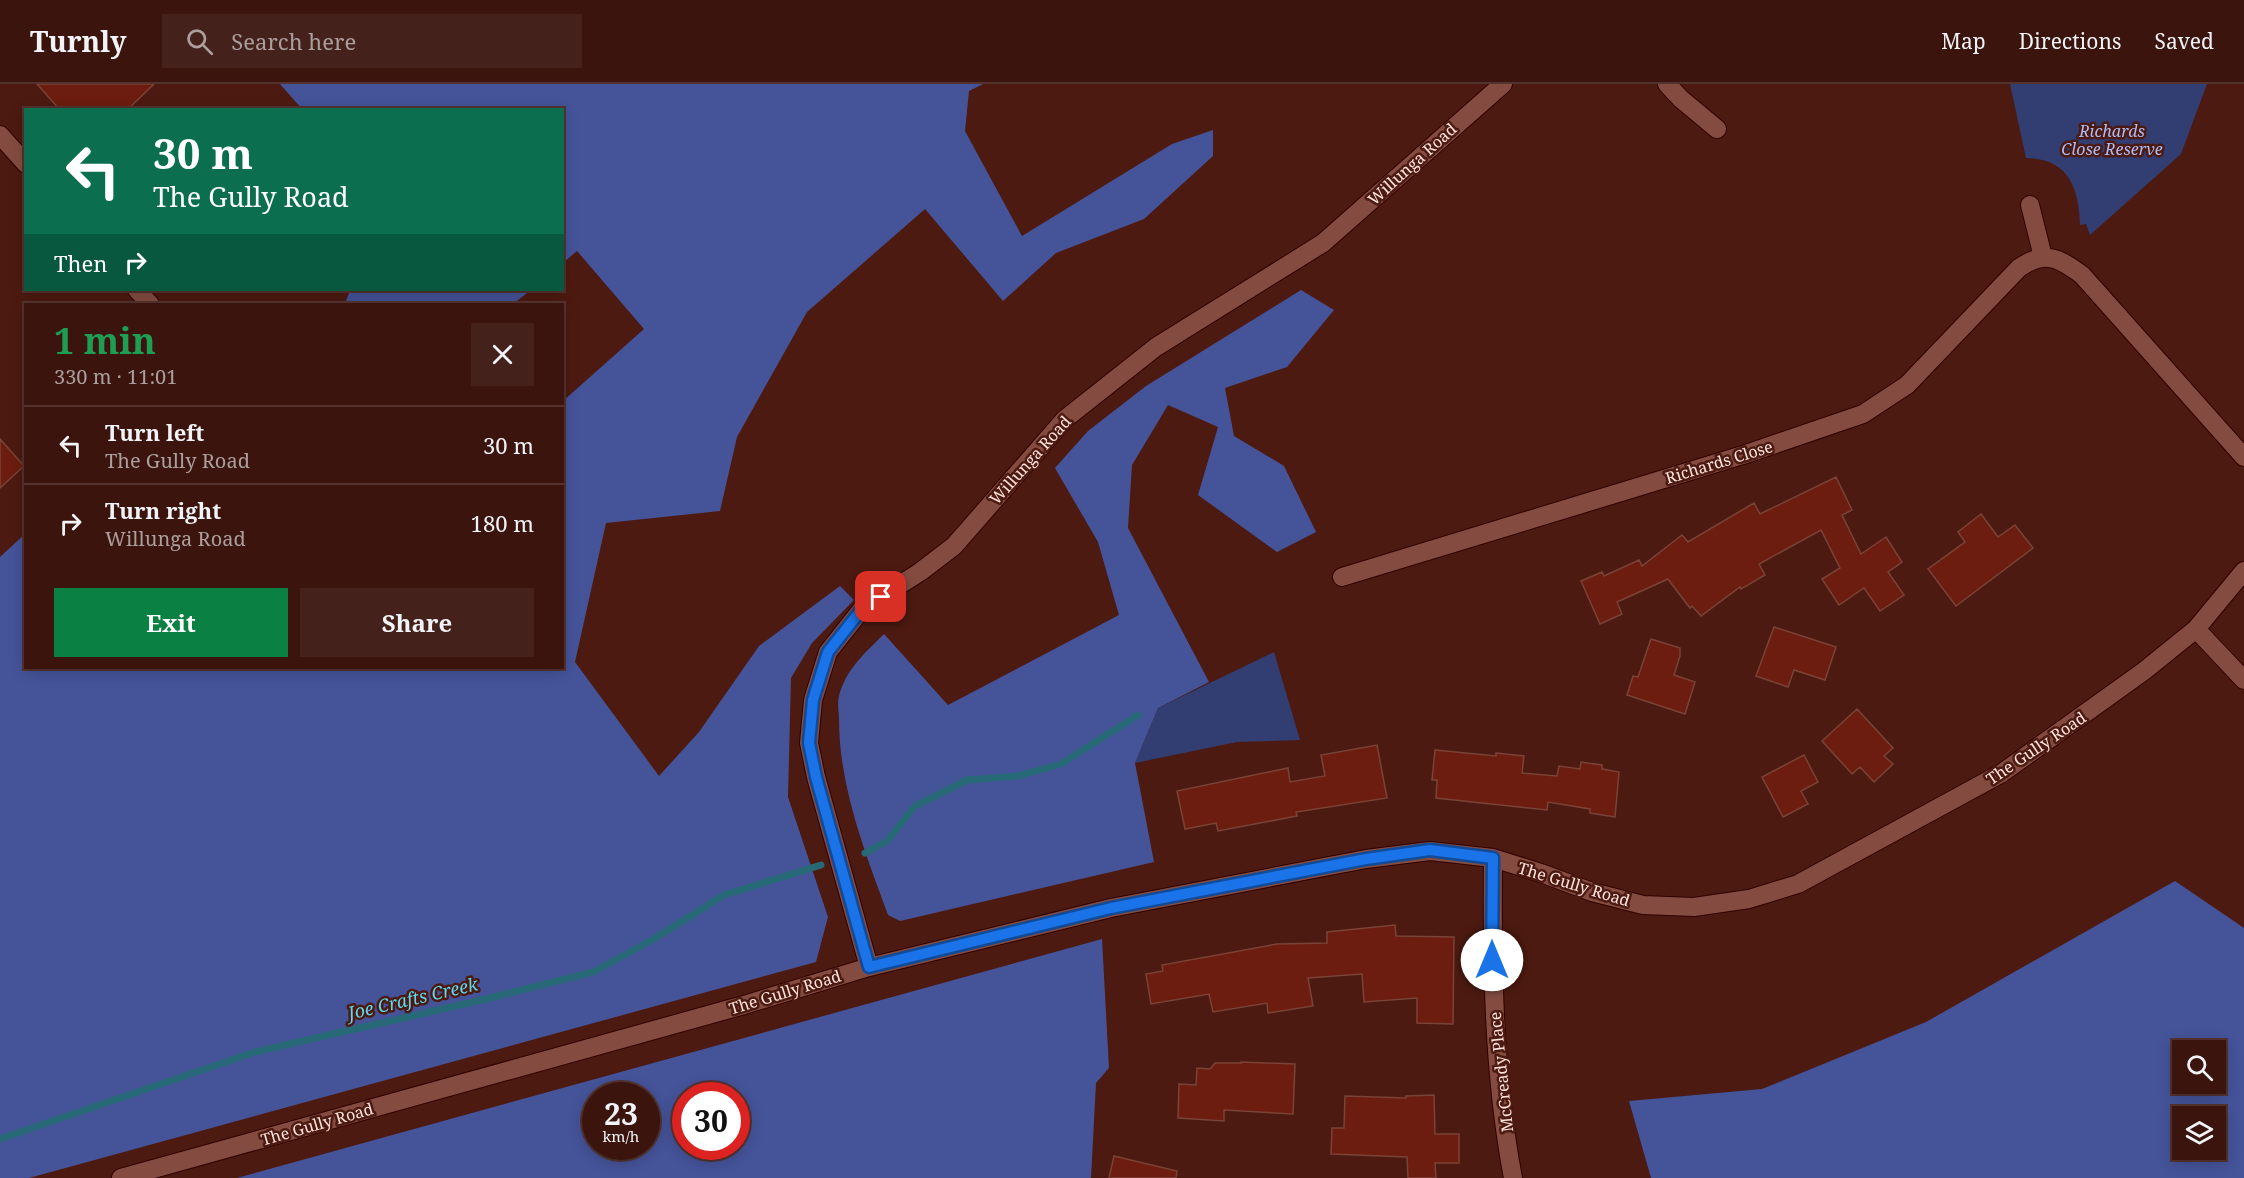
<!DOCTYPE html>
<html lang="en">
<head>
<meta charset="utf-8">
<style>
  :root { --surface:#3a140d; --page:#45211b; --text:#f1f3f6; --muted:#ab9e9d; --line:#54332e; --accent:#0b8043 }
  body { margin:0; font-family:"Noto Serif",serif; background:var(--page); color:var(--text); height:100vh; display:flex; flex-direction:column; font-size:22px; white-space:nowrap }
  * { box-sizing:border-box; margin:0 }
  p { font-size:20px; color:var(--muted) }
  .icon { flex:none; width:33px; height:33px; fill:none; stroke:currentColor; stroke-width:2; stroke-linecap:round; stroke-linejoin:round }
  .map { position:relative; flex:1; overflow:hidden }
  .sheet { position:absolute; left:24px; top:219px; width:540px; height:366px; display:flex; flex-direction:column; background:var(--surface); border-radius:0px; box-shadow:0 3px 15px #0003,0 0 0 2px var(--line) }
  .sheet>* { flex:none }
  .banner { position:absolute; left:24px; top:24px; width:540px; height:183px; border-radius:0px; box-shadow:0 3px 15px #0003,0 0 0 2px var(--line); background:#0b6e4f; color:#fff; overflow:hidden }
  .tools { position:absolute; left:2172px; top:956px; display:grid; gap:12px }
  .tools a { display:grid; place-items:center; width:54px; height:54px; border-radius:0px; background:var(--surface); box-shadow:0 3px 15px #0003,0 0 0 2px var(--line); font-size:30px }
  .speed { position:absolute; left:582px; top:998px; display:flex; gap:12px; font-size:30px; font-weight:700; text-align:center }
  .speed>* { display:grid; place-content:center; width:78px; height:78px; border-radius:50%; background:var(--surface); box-shadow:0 3px 15px #0003,0 0 0 2px var(--line); line-height:1 }
  .speed small { font-size:15px; font-weight:400 }
  .speed .limit { border:9px solid #d22; background:#fff; color:#111 }
  .pin { position:absolute; display:grid; place-items:center; width:51px; height:51px; color:#fff; margin:-26px; border-radius:12px; box-shadow:0 3px 9px #0006 }
  .me { position:absolute; width:66px; margin:-33px; rotate:0deg; stroke-linejoin:round; filter:drop-shadow(0 0 4px #0008) }
  .turn { display:flex; align-items:center; gap:21px; height:126px; padding:0 30px; font-size:27px }
  .turn .icon { width:78px; height:78px; stroke-width:2.5 }
  .turn b { display:block; font-size:42px; line-height:51px }
  .then { display:flex; align-items:center; height:57px; padding:0 30px; background:#0003; gap:12px; font-size:22px }
  .round { display:grid; place-items:center; flex:none; width:63px; height:63px; border-radius:0px; background:var(--page) }
  .summary { display:flex; align-items:center; justify-content:space-between; height:102px; padding:0 30px }
  h1 { font-size:36px; font-weight:700; line-height:45px; color:#1e9e55 }
  .action { display:flex; gap:12px; margin-top:auto; padding:12px 30px }
  .action a { flex:1; height:69px; border-radius:0px; background:var(--accent); color:#fff; font-size:24px; font-weight:700; line-height:69px; text-align:center }
  .action a+a { background:var(--page); color:var(--text) }
  ul { padding:0; list-style:none }
  li { display:flex; align-items:center; gap:18px; height:78px; padding:0 30px; border-top:2px solid var(--line) }
  li div { flex:1 }
  li b { display:block; font-size:22px }
  li em { font-style:normal }
  header { display:flex; align-items:center; gap:36px; box-sizing:border-box; height:84px; padding:0 30px; background:var(--surface); border-bottom:2px solid var(--line) }
  header strong { font-size:28px }
  nav { display:flex; gap:33px; margin-inline-start:auto; font-size:21px }
  .search { width:420px; height:54px; background:var(--page); display:flex; align-items:center; gap:15px; box-sizing:border-box; padding:0 21px; border-radius:0px; color:var(--muted); font-size:22px }
  .map>svg:first-child { display:block }
</style>
</head>
<body>
<header>
<strong>Turnly</strong>
<div class="search"><svg class="icon" aria-label="search" viewBox="0 0 24 24"><circle cx="10" cy="10" r="6"/><path d="M15 15l6 6"/></svg>Search here</div>
<nav><a>Map</a><a>Directions</a><a>Saved</a></nav>
</header>
<div class="map">
<svg width="2244" height="1094" viewBox="0 0 2244 1094">
  <rect width="100%" height="100%" fill="#4d1a11"/>
  <!-- green -->
  <path fill="#323d71" d="M2010 0H2207L2181 70 2090 151 2086 140 2080 141C2079 103 2068 75 2026 74Z
    M1274 568 1300 656 1237 658 1135 679 1158 624Z"/>
  <!-- forest -->
  <path fill="#455399" fill-rule="evenodd" d="M280 0H983L969 7 965 47 1022 152 1172 60 1213 46V72L1144 135 1056 169 1003 217 925 125 807 228 737 353 720 427 606 439 575 578 659 692 699 648 759 562 840 502 854 516 812 559 791 594 788 713 828 833 816 878 29 1094H0V473L25 450 26 584H562L563 317 644 245 577 167 563 179 562 26 302 25Z
    M350 206H531L513 220H345Z
    M1301 206 1334 226 1287 283 1225 304 1234 352 1284 382 1316 448 1277 468 1198 411 1218 343 1168 321 1132 381 1128 444 1209 598 1158 624 1135 679 1154 778 900 837 888 831C865 768 839 703 839 635 839 628 837 619 839 612 846 585 865 569 884 550L948 621 1119 531 1098 458 1055 384 1088 347 1146 302Z
    M2175 797 2244 844V1094H1651L1629 1017 1762 1005 1926 938ZM2182 966H2216V999H2182ZM2182 1032H2216V1065H2182Z
    M1102 855 1109 984 1096 999 1091 1094H237ZM596 1011H646V1062H596ZM686 1011H736V1062H686Z"/>
  <g fill="none" stroke-linecap="round" stroke-linejoin="round">
    <!-- stream -->
    <path stroke="#276976" stroke-width="7" d="M865 769 887 757 915 722 967 696 1018 692 1061 680 1138 631
      M0 1055 255 968 486 915 593 888 652 856 724 811 821 781"/>
  </g>
  <!-- building -->
  <path fill="#6c1d0f" stroke="#7a4337" stroke-width="1.5" d="M37 0H154L127 26H60Z
    M0 355 24 382 0 404Z
    M1836 393 1852 426 1842 431 1861 470 1886 453 1902 478 1888 488 1904 511 1880 527 1864 504 1839 521 1822 495 1840 484 1821 446 1759 480 1765 491 1741 505 1740 503 1701 532 1692 522 1690 524 1668 495 1617 518 1622 530 1600 540 1581 497 1602 488 1604 492 1639 476 1642 482 1682 451 1688 458 1754 419 1760 430Z
    M1981 430 1998 453 2015 441 2033 464 1956 522 1928 485 1965 458 1958 448Z
    M1774 543 1836 563 1825 596 1794 586 1788 603 1756 592Z
    M1651 555 1680 564V572L1674 591 1695 598 1685 630 1627 611 1633 592 1638 593Z
    M1857 625 1893 664 1884 672 1893 680 1874 698 1860 683 1852 690 1822 657Z
    M1377 661 1387 714 1296 728 1297 732 1218 747 1216 739 1185 745 1177 707 1288 684 1290 698 1325 692 1321 671Z
    M1435 666 1496 672V669L1524 672 1522 689 1557 692 1559 682 1580 685 1581 678 1602 681V685L1619 688 1615 733 1590 729V725L1548 718 1547 726 1436 714 1437 696H1432Z
    M1804 671 1818 698 1801 707 1808 720 1783 733 1762 693Z
    M1395 841 1396 852 1454 853 1453 940 1417 939V914L1364 918 1362 890 1308 894 1313 922 1268 929 1267 919 1213 928 1209 910 1151 920 1146 890 1163 887 1162 881 1277 860 1327 859V848Z
    M1241 978 1295 980 1293 1030 1224 1026V1037L1178 1034 1179 1000 1196 1001 1197 984 1210 985 1215 979H1241Z
    M1434 1011 1435 1050H1459V1079H1435L1436 1094H1408L1407 1073 1331 1070 1332 1044H1344L1345 1012 1406 1014V1012Z
    M1114 1072 1177 1087 1176 1094H1109Z"/>
  <g fill="none" stroke-linecap="round" stroke-linejoin="round">
    <defs>
      <path id="minor" d="M1667 0 1681 15 1717 45
        M0 51 26 80
        M2030 121 2043 173
        M137 206 150 220
        M1342 493 1746 370 1863 330 1907 301 2019 184C2045 166 2059 174 2082 191L2244 373
        M2196 545 2244 596
        M1493 774C1492 881 1493 989 1513 1094
        M869 883 816 693 809 659 813 616 828 568 862 525 920 488 954 462 1065 335 1156 263 1323 159 1503 0
        M121 1094 744 921 869 883 1111 824 1366 775 1430 767 1493 774 1541 789 1592 808 1643 821 1694 823 1749 815 1798 800 2002 689 2144 587 2196 545 2244 487"/>
    </defs>
    <!-- minor casing -->
    <use href="#minor" stroke="#300100" stroke-width="20"/>
    <!-- minor -->
    <use href="#minor" stroke="#844c40" stroke-width="18"/>
  </g>
  <g fill="none" stroke-linecap="round" stroke-linejoin="round">
    <defs>
      <path id="route" d="M881 513 862 525 828 568 813 616 809 659 816 693 869 883 1111 824 1366 775 1430 766 1493 774 1492 876"/>
    </defs>
    <!-- route casing -->
    <use href="#route" stroke="#114b97" stroke-width="15"/>
    <!-- route -->
    <use href="#route" stroke="#1a73e8" stroke-width="10"/>
  </g>
  <g text-anchor="middle" stroke-width="5" stroke-linejoin="round" paint-order="stroke">
    <!-- park labels -->
    <g font-size="16" font-style="italic" fill="#adbdf8" stroke="#4d1a11">
      <text x="2112" y="53">Richards<tspan x="2112" dy="18">Close Reserve</tspan></text>
    </g>
    <!-- street labels -->
    <g font-size="16" fill="#fee3dd" stroke="#4d1a11">
      <text transform="translate(1412 80) rotate(-42)" y="6">Willunga Road</text>
      <text transform="translate(1030 376) rotate(-48)" y="6">Willunga Road</text>
      <text transform="translate(1719 378) rotate(-17)" y="6">Richards Close</text>
      <text transform="translate(2036 664) rotate(-34)" y="6">The Gully Road</text>
      <text transform="translate(1574 800) rotate(17)" y="6">The Gully Road</text>
      <text transform="translate(785 908) rotate(-17)" y="6">The Gully Road</text>
      <text transform="translate(1501 988) rotate(-96)" y="6">McCready Place</text>
      <text transform="translate(317 1040) rotate(-16)" y="6">The Gully Road</text>
    </g>
    <!-- water labels -->
    <g font-size="18" font-style="italic" fill="#5ad9f1" stroke="#4d1a11">
      <text transform="translate(413 915) rotate(-13)" y="6">Joe Crafts Creek</text>
    </g>
  </g>
</svg>
<div class="tools">
<a><svg class="icon" aria-label="search" viewBox="0 0 24 24"><circle cx="10" cy="10" r="6"/><path d="M15 15l6 6"/></svg></a>
<a><svg class="icon" aria-label="layers" viewBox="0 0 24 24"><path d="M12 4l9 5-9 5-9-5zM3 14l9 5 9-5"/></svg></a>
</div>
<div class="speed"><div>23<small>km/h</small></div><div class="limit">30</div></div>
<div class="pin" style="left:881px;top:513px;background:#d93025"><svg class="icon" aria-label="arrive" viewBox="0 0 24 24"><path d="M6 21V4h12l-3 4 3 4H6"/></svg></div>
<svg class="me" style="left:1492px;top:876px" viewBox="-20 -20 40 40"><circle r="19" fill="#fff"/><path d="M0-13L10 11 0 6-10 11z" fill="#1a73e8"/></svg>
<div class="banner">
<div class="turn"><svg class="icon" aria-label="left" viewBox="0 0 24 24"><path d="M17 20v-9H6M10 6l-5 5 5 5"/></svg><div><b>30 m</b>The Gully Road</div></div>
<div class="then">Then<svg class="icon" aria-label="right" viewBox="0 0 24 24"><path d="M7 20v-9h11M14 6l5 5-5 5"/></svg></div>
</div>
<section class="sheet">
<div class="summary"><div><h1>1 min</h1><p>330 m · 11:01</p></div><a class="round"><svg class="icon" aria-label="close" viewBox="0 0 24 24"><path d="M6 6l12 12M18 6L6 18"/></svg></a></div>
<ul>
<li><svg class="icon" aria-label="left" viewBox="0 0 24 24"><path d="M17 20v-9H6M10 6l-5 5 5 5"/></svg><div><b>Turn left</b><p>The Gully Road</p></div><em>30 m</em></li>
<li><svg class="icon" aria-label="right" viewBox="0 0 24 24"><path d="M7 20v-9h11M14 6l5 5-5 5"/></svg><div><b>Turn right</b><p>Willunga Road</p></div><em>180 m</em></li>
</ul>
<div class="action"><a>Exit</a><a>Share</a></div>
</section>
</div>
</body>
</html>
